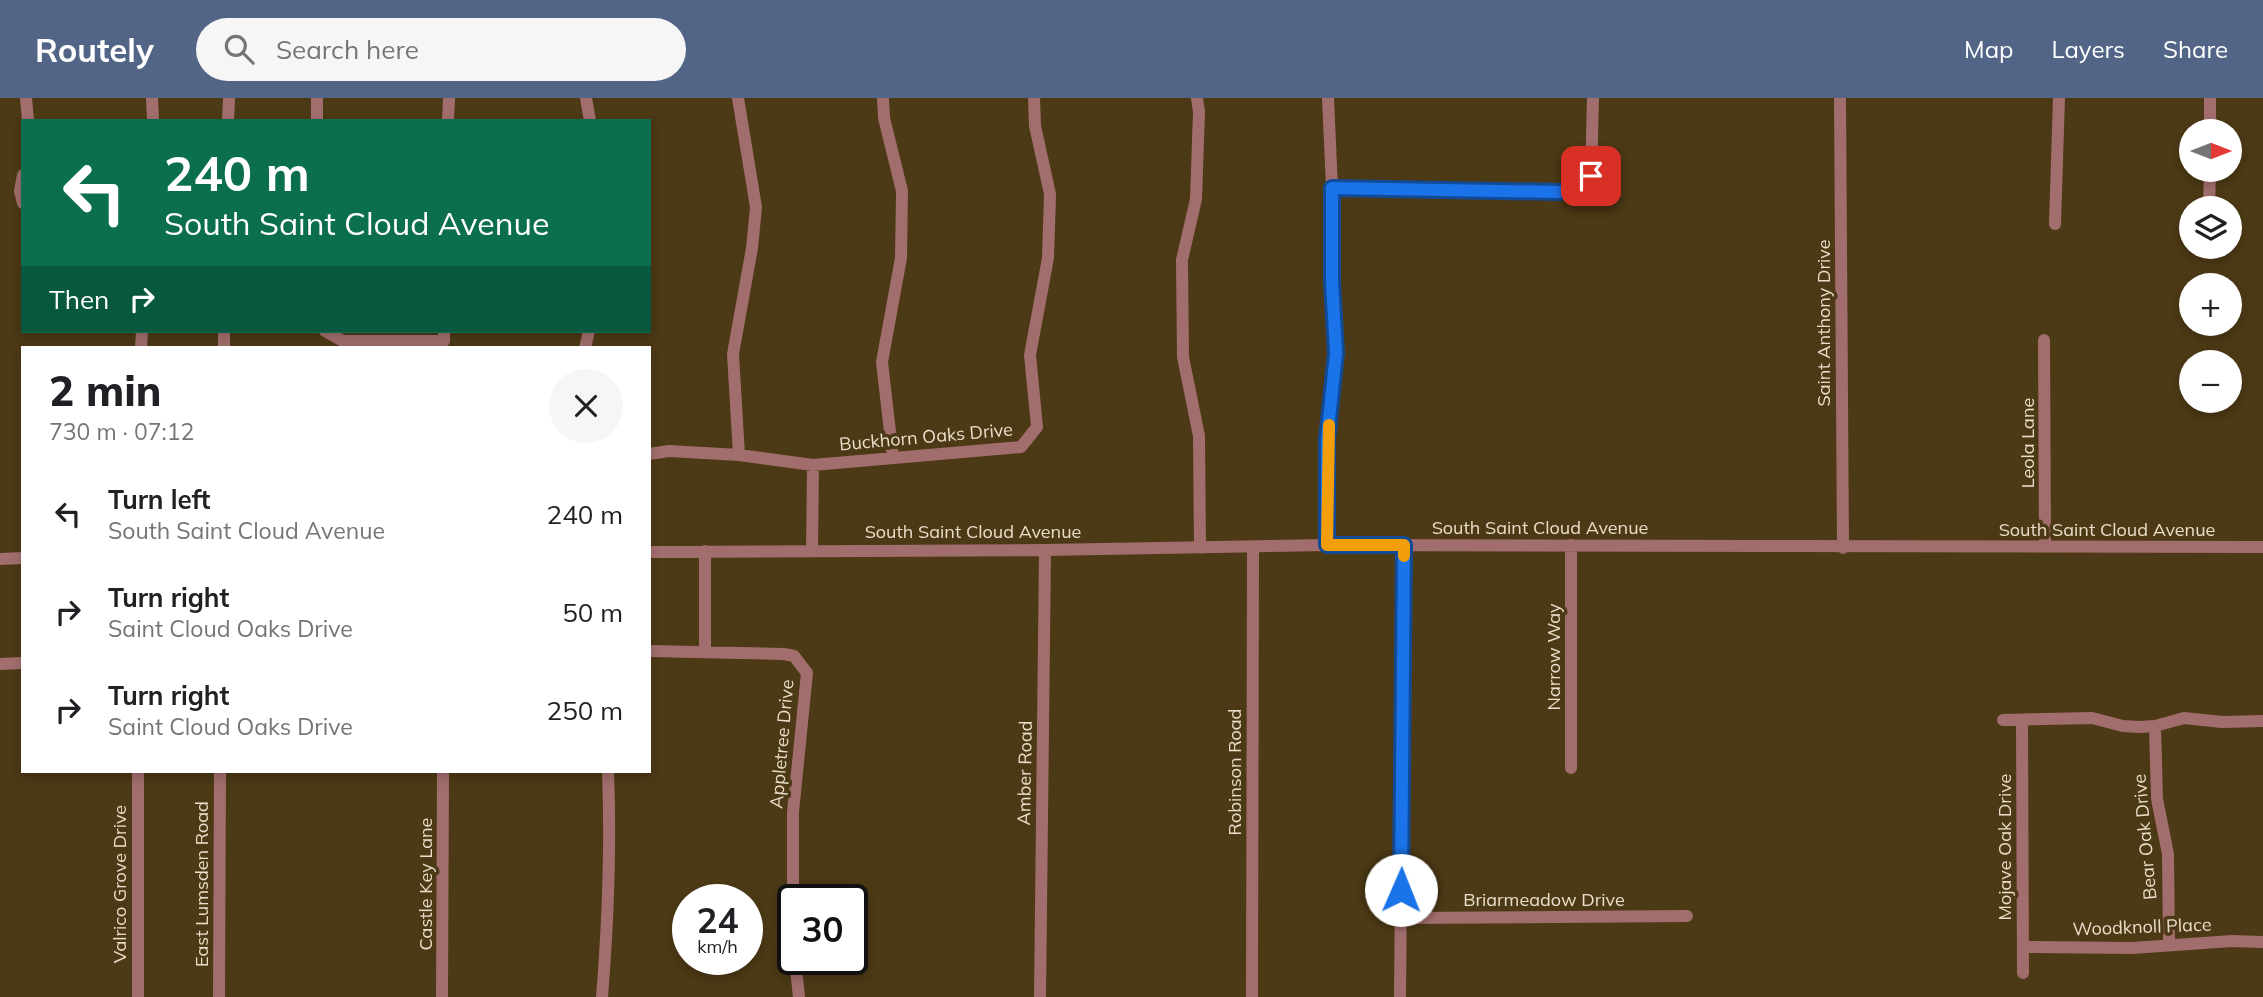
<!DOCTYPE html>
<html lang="en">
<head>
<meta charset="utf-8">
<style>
  :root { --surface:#fff; --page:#f6f6f6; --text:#202124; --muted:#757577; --accent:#526586 }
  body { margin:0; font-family:Mulish,sans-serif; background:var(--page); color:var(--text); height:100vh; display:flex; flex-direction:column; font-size:26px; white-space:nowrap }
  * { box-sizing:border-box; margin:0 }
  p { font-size:23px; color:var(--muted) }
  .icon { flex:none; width:38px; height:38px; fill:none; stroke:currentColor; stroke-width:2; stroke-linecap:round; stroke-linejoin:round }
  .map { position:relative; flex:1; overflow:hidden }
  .side { position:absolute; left:21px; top:248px; width:630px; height:427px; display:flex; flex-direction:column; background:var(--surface); border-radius:0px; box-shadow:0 4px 10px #0003 }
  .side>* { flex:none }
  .guide { position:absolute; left:21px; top:21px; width:630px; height:214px; border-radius:0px; box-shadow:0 4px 10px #0003; background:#0b6e4f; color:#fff; overflow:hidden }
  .needle { width:46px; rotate:90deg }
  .tools { position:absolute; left:2179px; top:21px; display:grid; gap:14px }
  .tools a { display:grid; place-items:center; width:63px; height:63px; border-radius:50%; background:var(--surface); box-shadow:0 4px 10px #0003; font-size:35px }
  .speed { position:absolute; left:672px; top:786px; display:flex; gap:14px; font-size:35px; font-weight:700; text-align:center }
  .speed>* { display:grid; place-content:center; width:91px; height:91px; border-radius:50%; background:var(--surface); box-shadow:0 4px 10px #0003; line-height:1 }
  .speed small { font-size:18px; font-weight:400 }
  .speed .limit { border:4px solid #111; border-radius:10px; background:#fff; color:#111 }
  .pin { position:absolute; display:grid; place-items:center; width:60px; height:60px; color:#fff; margin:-30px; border-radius:14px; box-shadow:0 4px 10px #0006 }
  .me { position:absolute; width:77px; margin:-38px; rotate:1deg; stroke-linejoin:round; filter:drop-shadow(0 0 5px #0008) }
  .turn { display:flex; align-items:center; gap:24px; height:147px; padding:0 28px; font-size:32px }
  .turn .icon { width:91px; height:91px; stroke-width:2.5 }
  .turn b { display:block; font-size:49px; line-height:60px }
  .then { display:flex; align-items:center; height:66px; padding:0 28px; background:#0003; gap:14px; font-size:26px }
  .round { display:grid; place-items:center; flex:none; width:74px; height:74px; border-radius:37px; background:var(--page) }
  .head { display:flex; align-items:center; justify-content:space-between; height:119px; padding:0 28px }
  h1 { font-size:42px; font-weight:800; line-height:52px }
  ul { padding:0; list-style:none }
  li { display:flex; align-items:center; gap:21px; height:98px; padding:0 28px }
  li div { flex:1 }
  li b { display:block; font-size:26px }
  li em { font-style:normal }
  header { display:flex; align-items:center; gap:42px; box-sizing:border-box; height:98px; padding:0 35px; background:var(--accent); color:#fff }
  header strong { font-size:33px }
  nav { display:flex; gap:38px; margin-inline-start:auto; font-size:24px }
  .search { width:490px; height:63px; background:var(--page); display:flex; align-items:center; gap:18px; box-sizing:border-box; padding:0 24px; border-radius:38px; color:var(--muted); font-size:26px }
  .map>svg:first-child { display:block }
</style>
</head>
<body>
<header>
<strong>Routely</strong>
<div class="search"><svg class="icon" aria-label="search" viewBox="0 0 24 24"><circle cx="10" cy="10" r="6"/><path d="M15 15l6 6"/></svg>Search here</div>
<nav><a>Map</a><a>Layers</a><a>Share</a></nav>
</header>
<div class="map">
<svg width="2263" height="899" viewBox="0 0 2263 899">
  <rect width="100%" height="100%" fill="#4c3915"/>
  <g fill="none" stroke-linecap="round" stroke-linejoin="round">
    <!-- minor -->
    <path stroke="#a26e6d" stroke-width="12" d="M26 0 28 23
      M152 0 153 23
      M586 0 590 23
      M738 0 756 109 752 150 733 256 739 357
      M883 0 884 20 902 93 901 160 882 264 893 360
      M1197 0 1199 14 1196 101 1182 162 1183 259 1199 338 1200 450
      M1328 0 1332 90 1560 94 1581 89 1591 78 1593 0
      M1840 0 1843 450
      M228 23 229 0
      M317 23V0
      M448 23 449 0
      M2210 33V0
      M23 77 20 93 23 105
      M2209 110 2210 72
      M2055 126 2059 0
      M325 233 343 243H444V233
      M2044 242 2045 449
      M141 250 142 233
      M224 250V233
      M585 250 589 233
      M649 356 669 353 739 357 813 367 1021 349 1037 329 1030 257 1048 160 1050 96 1035 28 1034 0
      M1327 447V341L1336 255 1332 184V90
      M1571 447V670
      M812 452 813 367
      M705 453V554
      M649 454 1045 452 1327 447 2263 449
      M0 461 23 460
      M649 553 784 556 794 558 807 575 793 714V802
      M0 566 23 565
      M2003 622 2092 620 2123 628 2139 629 2155 628 2184 620 2222 624 2263 623
      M2022 622 2023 875
      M2155 628 2157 701 2168 756 2169 847
      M138 674V899
      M1401 820 1687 818
      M2023 849 2132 850 2232 843 2263 844
      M795 861 799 899
      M219 899 220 674
      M442 899 443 674
      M602 899C608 824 611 749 608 674
      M1040 899 1045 452
      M1252 899 1253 450
      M1400 899 1404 447"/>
  </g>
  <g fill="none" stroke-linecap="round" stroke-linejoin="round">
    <defs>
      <path id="route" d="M1401 792 1404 447H1327V341L1336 255 1332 184V90L1560 94 1581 89 1591 78"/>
    </defs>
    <!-- route casing -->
    <use href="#route" stroke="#114b97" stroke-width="18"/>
    <!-- route -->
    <use href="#route" stroke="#1a73e8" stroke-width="12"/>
    <!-- slow -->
    <path stroke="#f59e0b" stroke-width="12" d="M1329 327 1327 447H1404V458"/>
  </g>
  <g text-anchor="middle" stroke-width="7" stroke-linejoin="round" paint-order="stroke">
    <!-- street labels -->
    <g font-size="18" fill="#e9deca" stroke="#4c3915">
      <text transform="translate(1824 225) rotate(-90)" y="6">Saint Anthony Drive</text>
      <text transform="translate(926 339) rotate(-5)" y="6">Buckhorn Oaks Drive</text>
      <text transform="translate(2028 345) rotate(-90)" y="6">Leola Lane</text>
      <text x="1540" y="436">South Saint Cloud Avenue</text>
      <text x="2107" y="438">South Saint Cloud Avenue</text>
      <text x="973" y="440">South Saint Cloud Avenue</text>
      <text transform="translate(1554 559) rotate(-90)" y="6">Narrow Way</text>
      <text transform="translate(782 646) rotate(-85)" y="6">Appletree Drive</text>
      <text transform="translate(1235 674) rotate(-90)" y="6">Robinson Road</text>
      <text transform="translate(1025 675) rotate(-89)" y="6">Amber Road</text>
      <text transform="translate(2145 739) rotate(-95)" y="6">Bear Oak Drive</text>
      <text transform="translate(2005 749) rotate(-90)" y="6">Mojave Oak Drive</text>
      <text transform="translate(120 786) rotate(-90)" y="6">Valrico Grove Drive</text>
      <text transform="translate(202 786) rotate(-90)" y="6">East Lumsden Road</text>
      <text transform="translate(426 786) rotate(-90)" y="6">Castle Key Lane</text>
      <text x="1544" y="808">Briarmeadow Drive</text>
      <text transform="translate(2142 829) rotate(-2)" y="6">Woodknoll Place</text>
    </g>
  </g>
</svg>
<div class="tools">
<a><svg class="needle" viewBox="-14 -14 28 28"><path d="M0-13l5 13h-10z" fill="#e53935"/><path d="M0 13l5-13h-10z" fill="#757577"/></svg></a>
<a><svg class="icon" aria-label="layers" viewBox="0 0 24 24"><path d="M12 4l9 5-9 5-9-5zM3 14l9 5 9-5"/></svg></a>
<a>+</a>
<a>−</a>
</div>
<div class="speed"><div>24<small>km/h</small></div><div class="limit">30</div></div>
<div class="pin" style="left:1591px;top:78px;background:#d93025"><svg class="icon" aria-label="arrive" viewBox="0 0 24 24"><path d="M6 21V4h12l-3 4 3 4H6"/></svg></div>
<svg class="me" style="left:1401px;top:792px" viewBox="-20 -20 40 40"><circle r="19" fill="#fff"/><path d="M0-13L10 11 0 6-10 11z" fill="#1a73e8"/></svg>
<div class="guide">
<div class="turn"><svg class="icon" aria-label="left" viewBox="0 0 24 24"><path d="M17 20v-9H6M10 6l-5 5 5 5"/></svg><div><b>240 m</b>South Saint Cloud Avenue</div></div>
<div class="then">Then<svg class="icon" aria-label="right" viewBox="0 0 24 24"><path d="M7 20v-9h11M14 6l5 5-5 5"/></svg></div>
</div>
<section class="side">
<div class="head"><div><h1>2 min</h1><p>730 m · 07:12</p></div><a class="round"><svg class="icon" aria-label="close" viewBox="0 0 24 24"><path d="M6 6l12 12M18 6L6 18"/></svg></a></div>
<ul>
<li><svg class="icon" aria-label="left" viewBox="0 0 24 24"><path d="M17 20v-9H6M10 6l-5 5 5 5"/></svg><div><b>Turn left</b><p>South Saint Cloud Avenue</p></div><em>240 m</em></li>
<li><svg class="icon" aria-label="right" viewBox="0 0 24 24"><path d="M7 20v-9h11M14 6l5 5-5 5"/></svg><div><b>Turn right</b><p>Saint Cloud Oaks Drive</p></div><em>50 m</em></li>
<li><svg class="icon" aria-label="right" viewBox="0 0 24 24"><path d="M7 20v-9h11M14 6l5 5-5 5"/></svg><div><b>Turn right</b><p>Saint Cloud Oaks Drive</p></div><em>250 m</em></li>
</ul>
</section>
</div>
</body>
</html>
